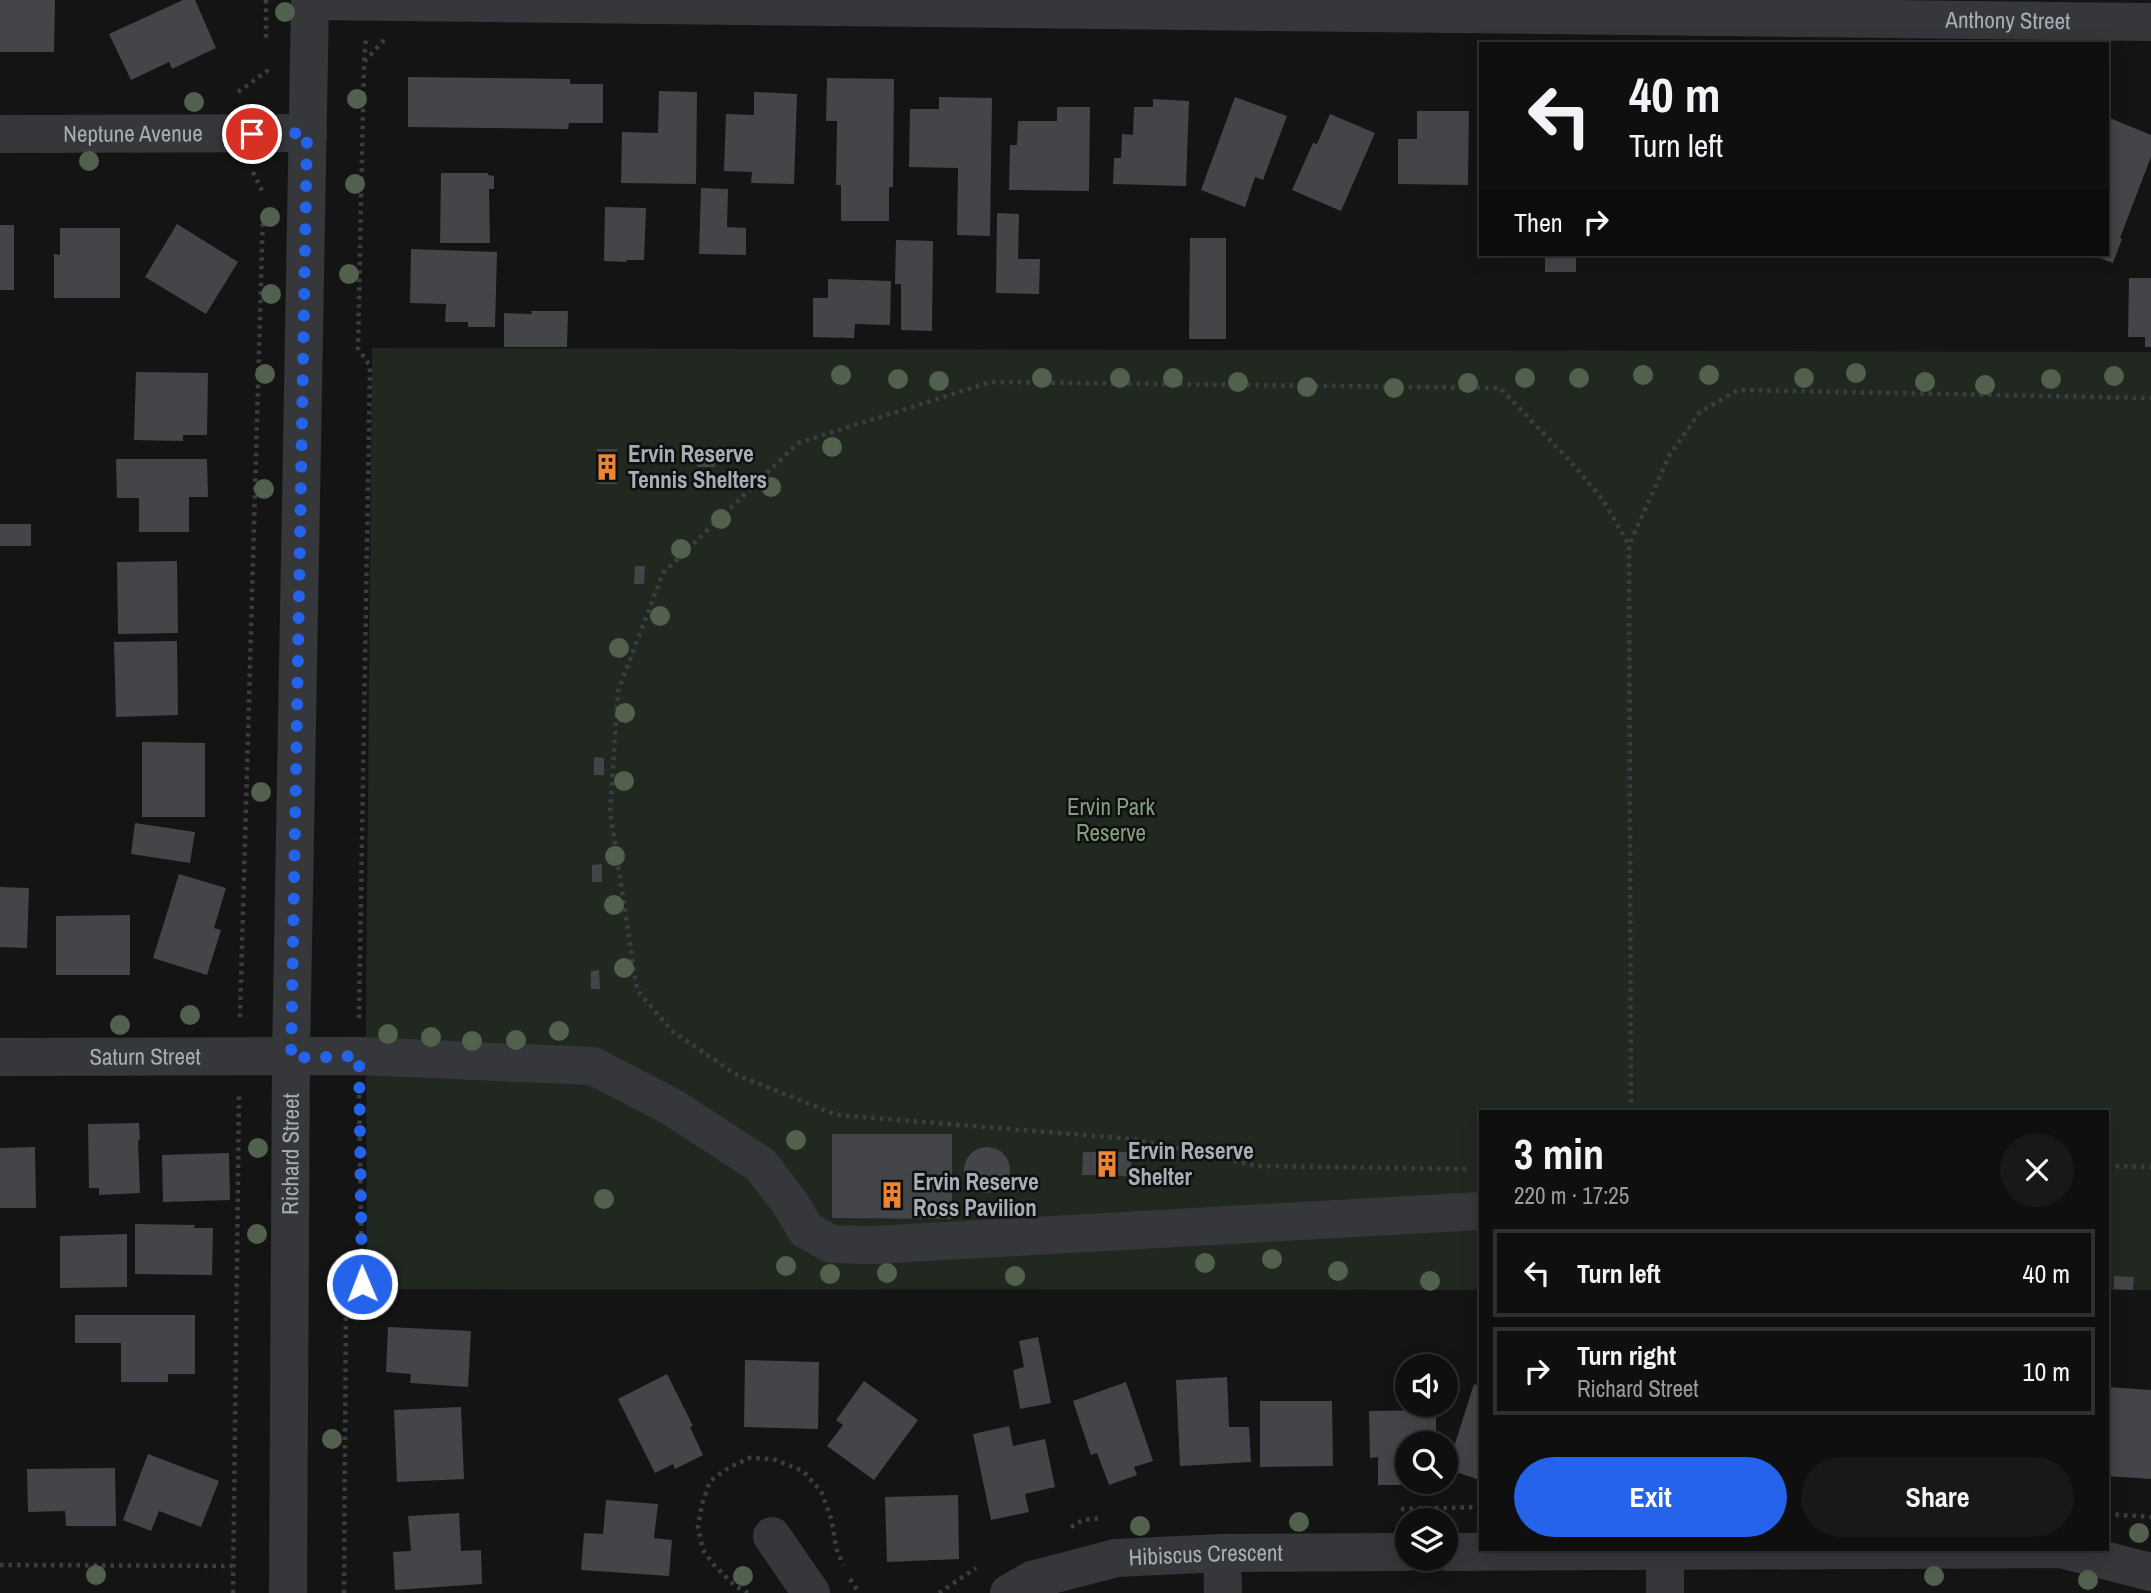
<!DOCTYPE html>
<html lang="en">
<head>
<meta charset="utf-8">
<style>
  :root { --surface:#0f0f10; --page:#181819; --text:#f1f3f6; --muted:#9b9c9f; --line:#2f2f30; --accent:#2563eb }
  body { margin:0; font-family:"Archivo Narrow",sans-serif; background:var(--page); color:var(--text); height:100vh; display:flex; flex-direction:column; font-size:26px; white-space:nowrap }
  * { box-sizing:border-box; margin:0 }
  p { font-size:23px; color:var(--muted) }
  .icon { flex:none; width:38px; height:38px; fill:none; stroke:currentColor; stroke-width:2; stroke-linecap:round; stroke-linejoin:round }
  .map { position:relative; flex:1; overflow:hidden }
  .side { position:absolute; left:1479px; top:1110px; width:630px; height:441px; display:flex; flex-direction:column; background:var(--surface); border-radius:0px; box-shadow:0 4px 18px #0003,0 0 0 2px var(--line) }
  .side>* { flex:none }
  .top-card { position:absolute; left:1479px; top:42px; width:630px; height:214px; border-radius:0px; box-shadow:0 4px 18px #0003,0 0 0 2px var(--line); background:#0f0f10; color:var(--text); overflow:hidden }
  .tools { position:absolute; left:1395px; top:1354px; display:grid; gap:14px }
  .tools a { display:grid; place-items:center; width:63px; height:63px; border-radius:50%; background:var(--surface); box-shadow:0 4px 18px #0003,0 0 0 2px var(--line); font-size:35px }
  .pin { position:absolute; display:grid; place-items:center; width:60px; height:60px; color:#fff; margin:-30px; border:4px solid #fff; border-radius:50%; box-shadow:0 2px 7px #0007 }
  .me { position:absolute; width:77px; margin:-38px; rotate:359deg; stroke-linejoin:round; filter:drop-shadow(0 0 5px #0008) }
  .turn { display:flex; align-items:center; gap:24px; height:147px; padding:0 35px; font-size:32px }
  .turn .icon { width:91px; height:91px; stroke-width:2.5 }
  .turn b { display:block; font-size:49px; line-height:60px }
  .then { display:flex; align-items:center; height:66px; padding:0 35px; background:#0003; gap:14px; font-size:26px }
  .round { display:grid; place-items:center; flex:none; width:74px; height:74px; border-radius:37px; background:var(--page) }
  .head { display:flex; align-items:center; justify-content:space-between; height:119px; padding:0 35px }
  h1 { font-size:42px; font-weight:700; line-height:52px }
  .action { display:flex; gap:14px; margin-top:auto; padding:14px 35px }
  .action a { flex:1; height:80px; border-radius:42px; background:var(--accent); color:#fff; font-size:28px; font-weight:700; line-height:80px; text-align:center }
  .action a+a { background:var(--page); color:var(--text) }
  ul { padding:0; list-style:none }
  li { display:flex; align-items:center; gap:21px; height:88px; margin:0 14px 10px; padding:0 21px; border:4px solid var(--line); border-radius:0px }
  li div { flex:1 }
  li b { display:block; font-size:26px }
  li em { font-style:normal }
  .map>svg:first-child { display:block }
</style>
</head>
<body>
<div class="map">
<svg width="2151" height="1593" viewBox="0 0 2151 1593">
  <rect width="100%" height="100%" fill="#141415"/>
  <!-- green -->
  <path fill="#202820" d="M372 348 2151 352V1290H2107V1111H1480V1290L367 1289 366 1019Z"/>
  <!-- building -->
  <path fill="#434548" d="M0 0H55L54 52H0Z
    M183 0H195L216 48 172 69 169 62 131 80 109 34Z
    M408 77 570 79V84H603V123H569L568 129 408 127Z
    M827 78 894 79 893 187H889V221H841V185H836L837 121H826Z
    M659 91 697 92 696 184 621 183 622 132 658 133Z
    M754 92 797 94 794 184 751 183 752 172 724 171 726 114 754 115Z
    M939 97 992 98 990 236 957 235 958 168 909 167 910 109H939Z
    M1235 97 1287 116 1263 180 1255 177 1245 207 1201 190Z
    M1153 99 1189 101 1186 186 1113 184 1114 158H1121L1122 134 1133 135 1134 107H1153Z
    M1057 107H1090L1089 191 1009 190 1010 145H1017L1018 121H1057Z
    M1417 111H1469L1468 185 1398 184V139H1417Z
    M1330 114 1375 133 1341 211 1292 190 1313 143 1317 144Z
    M2110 118 2151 135V157L2120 238 2122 239 2113 263 2089 254H2107V126Z
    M441 173H488V175L494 176V189H489L490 243H440Z
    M701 188 728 189 727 227 746 228V255L699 254Z
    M605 207 646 208 644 260H626L627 262 604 261Z
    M997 213 1019 214 1018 259H1040L1039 294 996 293Z
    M177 224 238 262 206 314 145 277Z
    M0 225H14V290H0Z
    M60 228H120V298H54V254L60 255Z
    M1190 238H1226V339H1189Z
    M896 240 933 241 932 331 901 330V284H895Z
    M411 249 497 252 495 327H468V322H445L446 304 410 303Z
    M1545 254H1576V272H1545Z
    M1898 254H1972V257L1898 256Z
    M2129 278H2151V347H2145V337H2128Z
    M828 279 891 281 890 325 855 324 854 338 813 337V298H828Z
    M531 311H568L567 347H504V313L532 314Z
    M136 372 208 373 207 435H183V441L134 440Z
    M597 449H617V484H596Z
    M697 458H715V467H697Z
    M116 459H207L208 497H189V532H139V498H117Z
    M0 524H31V546H0Z
    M177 561 178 633 118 634 117 562Z
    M635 566H645L644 584H634Z
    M177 641 178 715 116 717 114 642Z
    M142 742 205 743V817H142Z
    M594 757 604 758V775H594Z
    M135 823 195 832 190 863 131 854Z
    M602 864V882H592V865Z
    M179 874 226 888 214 928 221 930 207 975 153 958Z
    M0 887 29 888 27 948 0 947Z
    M130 915V975H56V916Z
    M599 970 600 989H591V971Z
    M139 1123 140 1140 138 1141 140 1193 99 1195V1188H89L88 1124Z
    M832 1134H952V1219L832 1218Z
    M35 1147 36 1208H0V1148Z
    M964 1170a23 23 0 1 1 46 0a23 23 0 1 1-46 0Z
    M1083 1152H1131V1176L1082 1175Z
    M229 1153 230 1200 163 1202 162 1155Z
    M135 1224 195 1225 194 1228H213L212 1275 135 1274Z
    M127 1234V1287L60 1288V1236Z
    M2114 1276 2134 1277 2133 1290 2114 1289Z
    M75 1315H195V1374H168V1382H121V1343H75Z
    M388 1327 471 1331 468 1387 410 1383 411 1374 386 1372Z
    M1038 1337 1051 1403 1020 1409 1013 1370 1024 1367 1019 1341Z
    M745 1360 819 1362 818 1429 744 1427Z
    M667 1374 693 1426 690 1427 703 1455 675 1469 673 1464 655 1473 618 1399Z
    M1227 1377 1229 1427H1249L1251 1462 1180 1466 1176 1380Z
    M864 1381 918 1420 874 1480 827 1446 843 1425 836 1420Z
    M1126 1382 1153 1461 1134 1467 1137 1475 1109 1485 1097 1453 1091 1455 1073 1401Z
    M1474 1384 1480 1386V1480L1447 1469Z
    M2107 1387 2151 1390V1479L2107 1476Z
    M1260 1401H1332L1333 1466 1260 1467Z
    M461 1407 464 1479 397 1482 394 1410Z
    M1436 1410V1444H1407V1482H1419V1485H1378V1457L1370 1458 1369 1411Z
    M1009 1426 1013 1446 1045 1439 1055 1487 1025 1494 1029 1512 991 1520 973 1434Z
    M148 1454 219 1481 201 1527 159 1511 151 1531 123 1520Z
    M115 1468 116 1526H66L65 1511 28 1512 27 1469Z
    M958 1495 959 1559 887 1562 885 1497Z
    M606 1500 658 1504 654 1538 672 1540 669 1576 581 1570 584 1533 603 1534Z
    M459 1513 461 1551 481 1550 482 1584 395 1590 393 1552 411 1551 408 1516Z"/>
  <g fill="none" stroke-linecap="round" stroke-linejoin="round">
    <!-- path -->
    <path stroke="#3b3e41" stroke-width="4.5" stroke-dasharray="3.5 5" stroke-linecap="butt" d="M266 0V40
      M364 61 366 39
      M238 92 267 71V67
      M253 172 264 195
      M240 1017 263 211
      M359 1018 370 366 358 348 364 62 384 40
      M1631 1111 1629 545 1669 456 1700 412 1738 390 2151 398
      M2107 1166 2151 1167
      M1466 1169 1257 1166 1133 1139 837 1115 737 1075 672 1031 637 990 610 811 618 691 663 573 798 443 991 382 1500 388 1571 462 1603 500 1629 545
      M1401 1509 1480 1507
      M2107 1514 2151 1517
      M1071 1527 1083 1520 1102 1518
      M0 1565 232 1566
      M850 1579 859 1593
      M233 1593 239 1096
      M344 1593 346 1299 362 1284 359 1093
      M748 1593 734 1585 714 1565 703 1550 698 1527 702 1504 710 1481 730 1467 749 1458 773 1459 803 1471 821 1491 832 1521 836 1548 843 1565
      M939 1593 976 1568"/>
    <!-- minor -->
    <g stroke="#35373a" stroke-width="38">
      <path id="s1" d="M310 1 2151 22"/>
      <path id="s2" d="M0 134 308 133"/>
      <path id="s3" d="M0 1057 359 1056 593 1066 672 1107 761 1165 790 1203 806 1230 831 1244 873 1245 1480 1211"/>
      <path d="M772 1536 811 1593"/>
      <path d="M1446 1552 2061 1549 2151 1572"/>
      <path d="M1222 1553 1223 1593"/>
      <path id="s4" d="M288 1593 291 1057 310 0"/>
      <path id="s5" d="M1009 1593 1032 1580 1116 1558 1222 1553 1407 1552"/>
      <path d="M1665 1593V1551"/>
    </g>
  </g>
  <!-- trees -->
  <g fill="#51614e">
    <circle cx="285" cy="12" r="10"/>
    <circle cx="357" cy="99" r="10"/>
    <circle cx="194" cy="102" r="10"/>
    <circle cx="89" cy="161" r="10"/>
    <circle cx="355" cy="184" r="10"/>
    <circle cx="270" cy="217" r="10"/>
    <circle cx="349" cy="274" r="10"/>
    <circle cx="271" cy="294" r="10"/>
    <circle cx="1856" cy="373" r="10"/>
    <circle cx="265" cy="374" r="10"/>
    <circle cx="841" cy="375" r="10"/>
    <circle cx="1643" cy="375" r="10"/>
    <circle cx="1709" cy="375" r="10"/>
    <circle cx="2114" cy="376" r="10"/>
    <circle cx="1042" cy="378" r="10"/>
    <circle cx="1120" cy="378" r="10"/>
    <circle cx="1173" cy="378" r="10"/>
    <circle cx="1525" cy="378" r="10"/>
    <circle cx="1579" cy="378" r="10"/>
    <circle cx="1804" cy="378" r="10"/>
    <circle cx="898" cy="379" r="10"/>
    <circle cx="2051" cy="379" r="10"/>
    <circle cx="939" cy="381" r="10"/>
    <circle cx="1238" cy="382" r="10"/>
    <circle cx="1925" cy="382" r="10"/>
    <circle cx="1468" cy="383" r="10"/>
    <circle cx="1985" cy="385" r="10"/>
    <circle cx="1307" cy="387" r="10"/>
    <circle cx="1394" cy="388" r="10"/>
    <circle cx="832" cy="447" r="10"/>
    <circle cx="771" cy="487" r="10"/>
    <circle cx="264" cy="489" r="10"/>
    <circle cx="721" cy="519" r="10"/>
    <circle cx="681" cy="549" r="10"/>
    <circle cx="660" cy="616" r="10"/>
    <circle cx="619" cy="648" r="10"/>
    <circle cx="625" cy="713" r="10"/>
    <circle cx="624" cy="781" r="10"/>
    <circle cx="261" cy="792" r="10"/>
    <circle cx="615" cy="856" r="10"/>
    <circle cx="614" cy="905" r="10"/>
    <circle cx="624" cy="968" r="10"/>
    <circle cx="190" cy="1015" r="10"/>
    <circle cx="120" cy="1025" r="10"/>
    <circle cx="559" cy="1031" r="10"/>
    <circle cx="388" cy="1034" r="10"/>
    <circle cx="431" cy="1037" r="10"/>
    <circle cx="516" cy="1040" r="10"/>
    <circle cx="472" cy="1041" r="10"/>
    <circle cx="796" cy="1140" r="10"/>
    <circle cx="258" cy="1148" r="10"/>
    <circle cx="604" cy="1199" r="10"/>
    <circle cx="257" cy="1234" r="10"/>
    <circle cx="1272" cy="1259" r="10"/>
    <circle cx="1205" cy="1263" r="10"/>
    <circle cx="786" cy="1266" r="10"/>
    <circle cx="1338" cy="1271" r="10"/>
    <circle cx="887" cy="1273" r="10"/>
    <circle cx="830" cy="1274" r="10"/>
    <circle cx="1015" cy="1276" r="10"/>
    <circle cx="1430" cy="1281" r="10"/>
    <circle cx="332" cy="1439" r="10"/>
    <circle cx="1299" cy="1522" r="10"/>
    <circle cx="1140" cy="1526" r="10"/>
    <circle cx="2139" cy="1533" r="10"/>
    <circle cx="96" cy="1575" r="10"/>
    <circle cx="743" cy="1576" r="10"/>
    <circle cx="1934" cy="1576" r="10"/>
    <circle cx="2088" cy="1580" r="10"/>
  </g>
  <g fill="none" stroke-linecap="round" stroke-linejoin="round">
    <!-- route -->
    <path stroke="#2563eb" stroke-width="12" stroke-dasharray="0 21.6" d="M252 134 307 133 291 1058 359 1056 362 1284"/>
  </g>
  <!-- icons -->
  <defs>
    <symbol id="building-bare" viewBox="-9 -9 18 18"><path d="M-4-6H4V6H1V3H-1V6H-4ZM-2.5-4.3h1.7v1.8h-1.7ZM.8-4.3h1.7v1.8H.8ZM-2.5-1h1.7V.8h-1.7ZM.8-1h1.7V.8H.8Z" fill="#ed8534" stroke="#0f0f10" stroke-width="2.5" paint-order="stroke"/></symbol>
  </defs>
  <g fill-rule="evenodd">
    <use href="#building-bare" x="588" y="448" width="38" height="38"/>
    <use href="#building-bare" x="1088" y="1145" width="38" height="38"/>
    <use href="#building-bare" x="873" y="1176" width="38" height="38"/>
  </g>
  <g text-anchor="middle" stroke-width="5" stroke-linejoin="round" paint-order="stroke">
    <!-- street labels -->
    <g font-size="23" fill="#a6aeb5" stroke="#0f0f10">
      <text dy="8" stroke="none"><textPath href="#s1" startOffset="1698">Anthony Street</textPath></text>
      <text dy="8" stroke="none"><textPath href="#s2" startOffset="133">Neptune Avenue</textPath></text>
      <text dy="8" stroke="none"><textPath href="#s3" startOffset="145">Saturn Street</textPath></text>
      <text dy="8" stroke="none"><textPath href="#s4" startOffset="439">Richard Street</textPath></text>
      <text dy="8" stroke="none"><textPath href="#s5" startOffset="203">Hibiscus Crescent</textPath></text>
    </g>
    <!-- poi labels -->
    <g font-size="23" font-weight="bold" fill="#a6aeb5" stroke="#0f0f10" text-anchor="start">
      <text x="628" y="462">Ervin Reserve<tspan x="628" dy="26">Tennis Shelters</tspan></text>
      <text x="1128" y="1159">Ervin Reserve<tspan x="1128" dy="26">Shelter</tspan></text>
      <text x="913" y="1190">Ervin Reserve<tspan x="913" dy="26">Ross Pavilion</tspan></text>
    </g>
    <!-- park labels -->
    <g font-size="23" fill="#83a07d" stroke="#0f0f10">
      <text x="1111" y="815">Ervin Park<tspan x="1111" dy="26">Reserve</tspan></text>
    </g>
  </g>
</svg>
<div class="tools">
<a><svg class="icon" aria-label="sound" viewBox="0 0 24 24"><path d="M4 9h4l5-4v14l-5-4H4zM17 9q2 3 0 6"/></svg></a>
<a><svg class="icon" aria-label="search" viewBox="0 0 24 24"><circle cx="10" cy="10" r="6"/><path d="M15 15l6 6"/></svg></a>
<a><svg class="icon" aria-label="layers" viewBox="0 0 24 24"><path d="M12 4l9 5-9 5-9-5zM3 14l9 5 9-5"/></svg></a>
</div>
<div class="pin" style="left:252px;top:134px;background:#d93025"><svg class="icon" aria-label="arrive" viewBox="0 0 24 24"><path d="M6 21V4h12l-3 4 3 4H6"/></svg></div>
<svg class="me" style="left:362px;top:1284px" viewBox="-20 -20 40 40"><circle r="17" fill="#2563eb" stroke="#fff" stroke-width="3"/><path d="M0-11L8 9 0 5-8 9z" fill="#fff"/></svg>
<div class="top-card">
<div class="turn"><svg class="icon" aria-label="left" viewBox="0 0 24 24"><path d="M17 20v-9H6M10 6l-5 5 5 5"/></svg><div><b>40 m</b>Turn left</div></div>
<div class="then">Then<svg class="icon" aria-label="right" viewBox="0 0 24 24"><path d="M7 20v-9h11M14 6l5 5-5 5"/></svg></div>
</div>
<section class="side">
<div class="head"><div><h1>3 min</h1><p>220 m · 17:25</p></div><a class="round"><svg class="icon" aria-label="close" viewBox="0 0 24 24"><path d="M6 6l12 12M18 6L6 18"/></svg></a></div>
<ul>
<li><svg class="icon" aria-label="left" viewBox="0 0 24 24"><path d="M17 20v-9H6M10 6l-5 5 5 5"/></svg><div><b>Turn left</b></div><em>40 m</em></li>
<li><svg class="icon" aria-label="right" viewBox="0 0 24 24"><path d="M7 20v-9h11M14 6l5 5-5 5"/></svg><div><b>Turn right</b><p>Richard Street</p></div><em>10 m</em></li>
</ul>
<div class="action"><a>Exit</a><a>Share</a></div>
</section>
</div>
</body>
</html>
